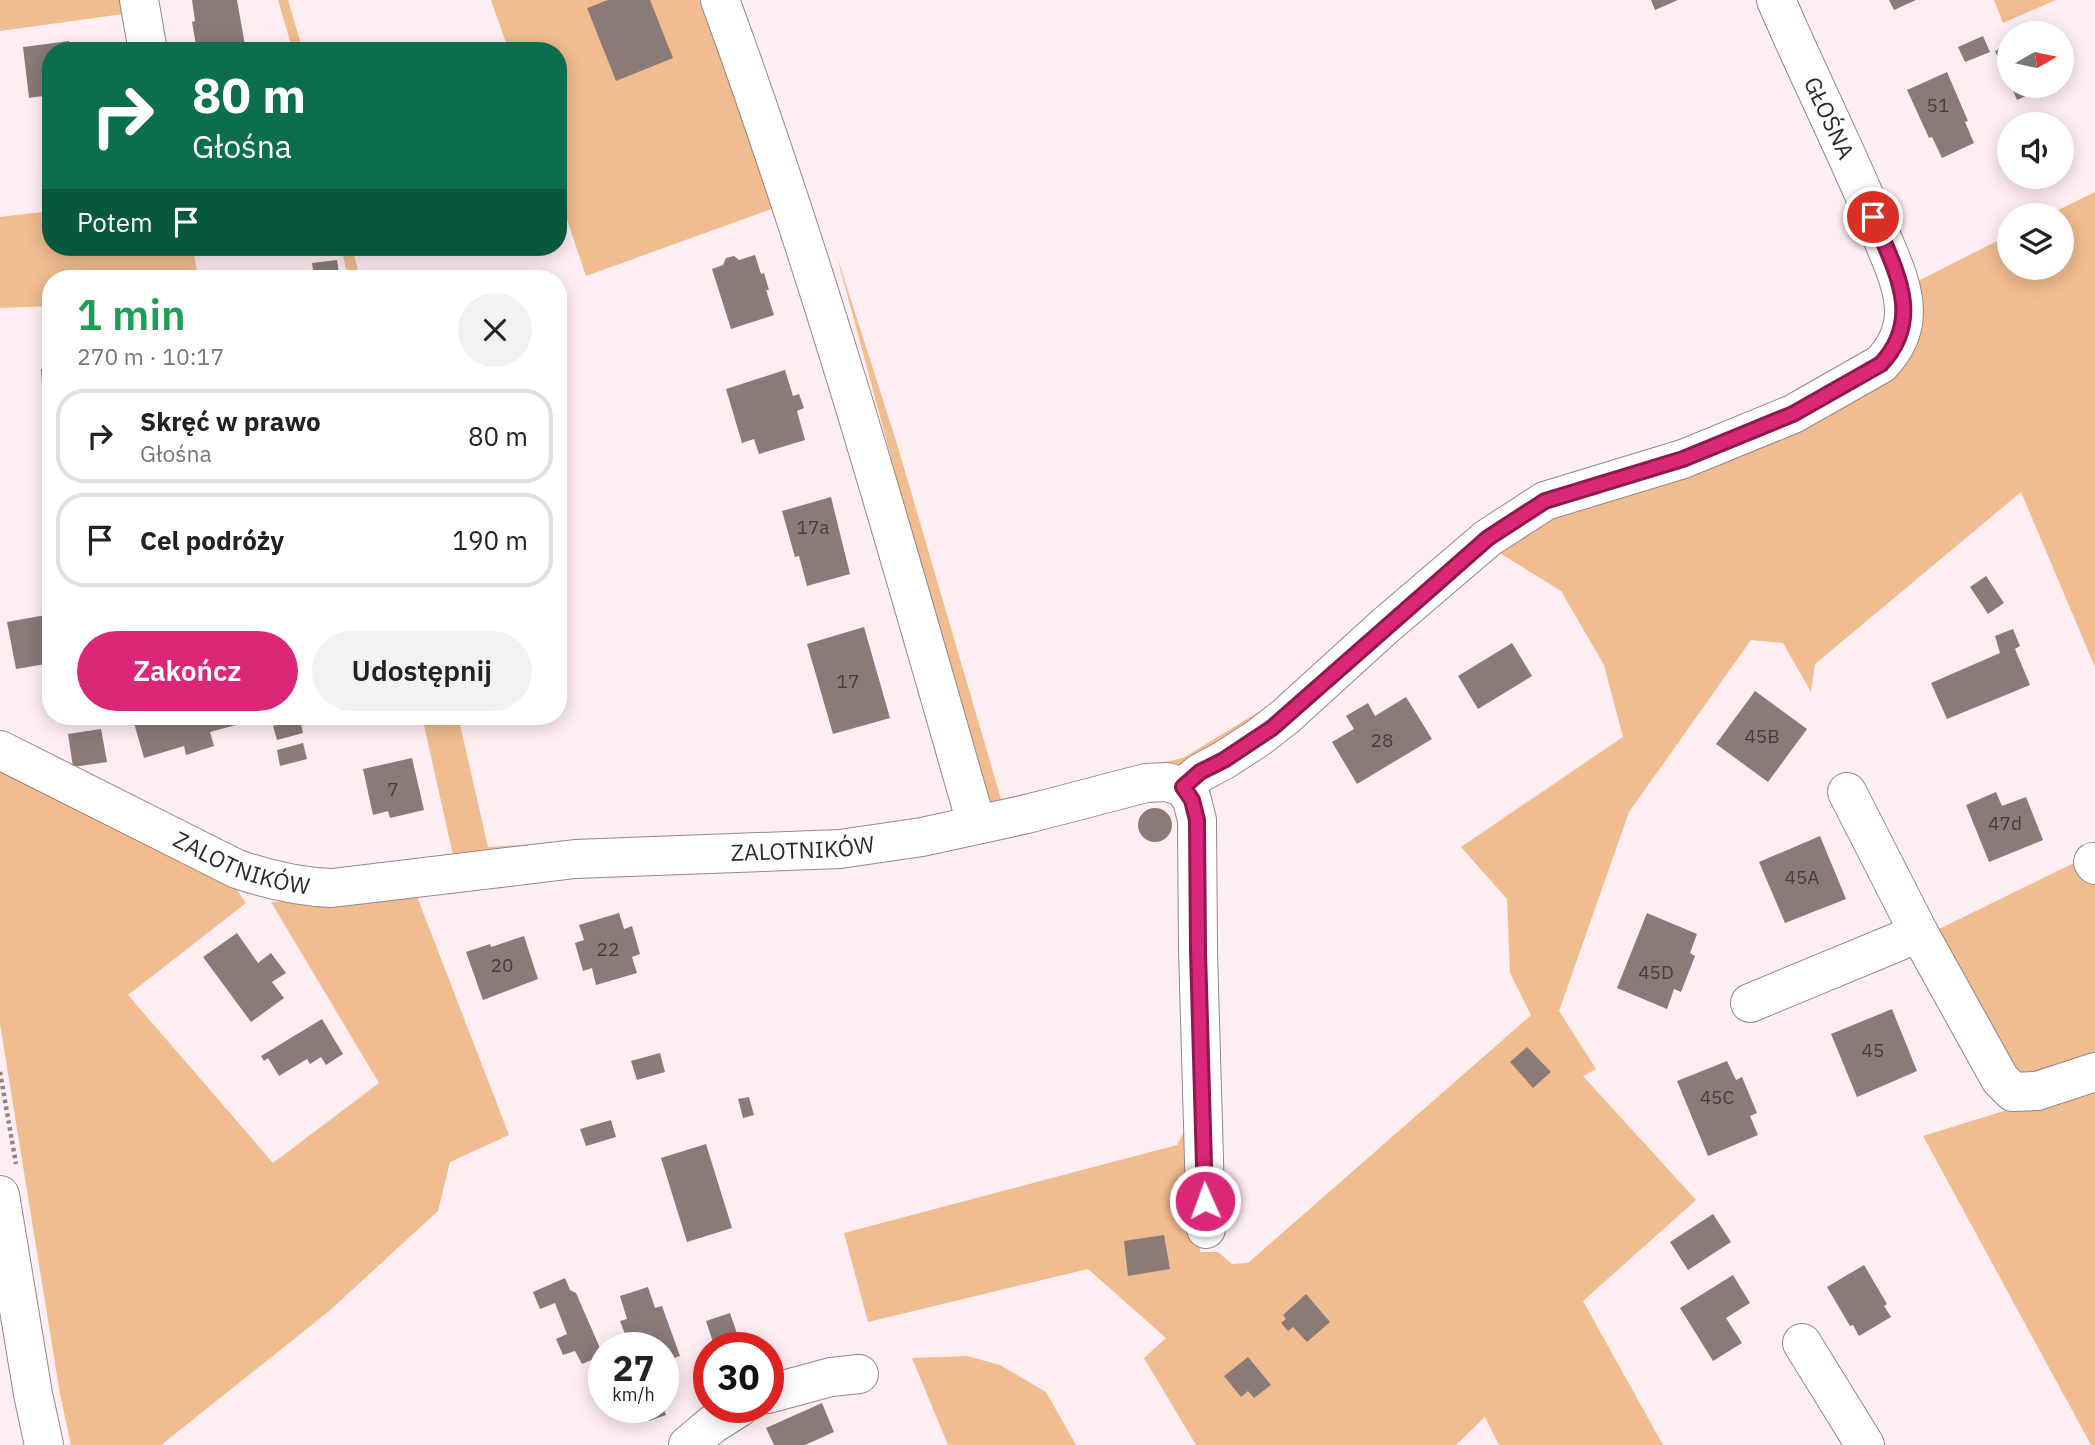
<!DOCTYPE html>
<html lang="pl">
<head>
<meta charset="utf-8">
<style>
  :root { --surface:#fff; --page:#f2f2f2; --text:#222; --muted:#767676; --line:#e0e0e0; --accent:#db2777 }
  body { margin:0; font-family:"IBM Plex Sans",sans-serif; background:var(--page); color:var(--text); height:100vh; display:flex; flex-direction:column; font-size:26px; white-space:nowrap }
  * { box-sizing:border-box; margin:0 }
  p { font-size:23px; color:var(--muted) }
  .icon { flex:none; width:38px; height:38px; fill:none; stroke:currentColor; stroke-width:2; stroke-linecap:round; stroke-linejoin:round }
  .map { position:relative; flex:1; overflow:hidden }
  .sheet { position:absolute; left:42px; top:270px; width:525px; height:455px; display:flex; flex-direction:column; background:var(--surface); border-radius:28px; box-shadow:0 4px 18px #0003 }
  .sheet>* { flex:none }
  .top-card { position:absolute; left:42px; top:42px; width:525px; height:214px; border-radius:28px; box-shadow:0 4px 18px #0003; background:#0b6e4f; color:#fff; overflow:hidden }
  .needle { width:46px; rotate:81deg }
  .controls { position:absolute; left:1997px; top:21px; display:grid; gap:14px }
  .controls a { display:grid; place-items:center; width:77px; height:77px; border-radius:50%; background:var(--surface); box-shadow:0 4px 18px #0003; font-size:35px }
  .speed { position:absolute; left:588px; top:1332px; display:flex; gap:14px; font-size:35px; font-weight:700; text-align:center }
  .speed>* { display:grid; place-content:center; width:91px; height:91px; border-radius:50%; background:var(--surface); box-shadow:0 4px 18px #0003; line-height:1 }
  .speed small { font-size:18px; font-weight:400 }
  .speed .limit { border:10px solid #d22; background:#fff; color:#111 }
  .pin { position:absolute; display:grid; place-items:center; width:60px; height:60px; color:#fff; margin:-30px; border:4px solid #fff; border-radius:50%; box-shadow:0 2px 7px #0007 }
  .me { position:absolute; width:77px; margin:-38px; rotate:358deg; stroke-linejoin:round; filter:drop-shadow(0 0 5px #0008) }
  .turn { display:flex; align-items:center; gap:24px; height:147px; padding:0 35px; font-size:32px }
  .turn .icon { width:91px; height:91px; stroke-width:2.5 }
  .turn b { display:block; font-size:49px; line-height:60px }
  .then { display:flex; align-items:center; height:66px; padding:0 35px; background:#0003; gap:14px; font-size:26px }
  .round { display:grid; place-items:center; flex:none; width:74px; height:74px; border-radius:37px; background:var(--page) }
  .overview { display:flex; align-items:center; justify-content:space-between; height:119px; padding:0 35px }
  h1 { font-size:42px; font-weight:600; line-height:52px; color:#1e9e55 }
  .cta { display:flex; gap:14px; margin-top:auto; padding:14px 35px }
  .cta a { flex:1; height:80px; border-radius:42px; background:var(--accent); color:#fff; font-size:28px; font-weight:600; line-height:80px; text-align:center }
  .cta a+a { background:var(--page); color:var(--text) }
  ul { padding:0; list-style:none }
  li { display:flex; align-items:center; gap:21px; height:94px; margin:0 14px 10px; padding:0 21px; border:4px solid var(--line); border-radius:28px }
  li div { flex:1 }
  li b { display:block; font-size:26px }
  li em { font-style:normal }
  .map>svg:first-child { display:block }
</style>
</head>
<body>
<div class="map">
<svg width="2095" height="1445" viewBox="0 0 2095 1445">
  <rect width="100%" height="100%" fill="#ffeef2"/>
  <!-- green -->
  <path fill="#f1bc8f" d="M0 0H129L123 14 0 31Z
    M278 0H288L303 51H293Z
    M491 0H703L777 207 586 276 558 193V51H509Z
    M1994 0H2056L2003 23Z
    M2095 192V667L2021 492 1815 664 1811 692 1783 643 1751 640 1629 812 1559 1011 1596 1069 1583 1076 1696 1200 1583 1301 1663 1445H1499L1485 1417 1456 1445H1196L1144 1358 1166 1338 1088 1269 868 1322 844 1233 1177 1145 1191 1119 1197 1128 1200 1252H1218L1232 1264 1248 1263 1531 1015 1510 973 1507 899 1461 847 1623 737 1604 665 1561 591 1498 552 1554 515 1890 371 1916 282 2009 235V268H2062V215H2048Z
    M51 211V247H193L198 278H51V306L0 308V217Z
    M341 247H352L360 278H348Z
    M836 253 897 444 1001 799 1183 758 1301 686 1268 722 1181 767 991 804 983 799Z
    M422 716H458L488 847 608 839 875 834 453 855Z
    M0 762 229 879 246 903 128 995 273 1163 379 1083 271 902 416 894 509 1135 450 1162 438 1211 328 1312 161 1445H71L60 1394 0 1024Z
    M2080 860 2095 883V1058L2028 1078 2010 1069 1935 931Z
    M2095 1083V1445H2091L1923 1136Z
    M967 1356 1000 1365 1046 1392 1076 1445H948L912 1358Z"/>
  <!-- building -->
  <path fill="#8a7b78" d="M192 0H237L246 51H197L192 22 195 21Z
    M608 0H650L673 58 616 81 587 8Z
    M1651 0H1678L1655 10Z
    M1889 0H1916L1894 10Z
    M1983 36 1990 52 1965 62 1958 47Z
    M69 41 70 51H51V95L29 98 23 47Z
    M2009 45V81L1995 51Z
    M1947 72 1968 121 1965 122 1974 143 1942 158 1932 137 1929 138 1907 90Z
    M2011 86H2048L2017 100Z
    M755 255 761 274 764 273 769 290H766L774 315 731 329 712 269 723 265 726 258 734 256 739 260Z
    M337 260 339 273 314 276 312 263Z
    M43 343H51V402H43L41 369 45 368Z
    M785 370 793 396 799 394 804 408 797 411 805 440 759 454 754 439 742 443 726 389Z
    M831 497 850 574 807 586 799 556 795 557 782 511Z
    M1986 576 2004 603 1988 614 1970 587Z
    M51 614V663L16 669 7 622Z
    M864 627 890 718 833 734 807 644Z
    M2013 629 2020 646 2015 649 2030 685 1947 719 1931 683 2000 653 1995 636Z
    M1512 643 1532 676 1478 709 1458 676Z
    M1755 691 1807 729 1768 782 1716 744Z
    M1406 697 1432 739 1357 784 1332 742 1354 729 1346 716 1368 703 1375 716Z
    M132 716H234L236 725 210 732 214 746 186 755 184 746 144 758Z
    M300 720 303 733 277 740 273 726Z
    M101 729 107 762 73 767 68 734Z
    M303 743 307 759 280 766 277 750Z
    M412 758 424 810 390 818 388 811 373 815 363 769Z
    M1996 792 2002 806 2026 797 2043 840 1989 862 1966 805Z
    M1138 825a17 17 0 1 1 34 0a17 17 0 1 1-34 0Z
    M1820 836 1846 899 1785 923 1759 862Z
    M619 913 624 929 632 926 640 954 632 957 637 973 596 985 592 968 583 971 575 943 584 940 579 925Z
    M1647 913 1697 934 1690 953 1695 956 1681 992 1674 989 1667 1009 1617 988Z
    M237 933 258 963 271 953 286 973 272 982 284 998 251 1022 203 957Z
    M524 936 538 979 483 1000 466 952 490 944 491 947Z
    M1892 1009 1917 1071 1857 1097 1831 1034Z
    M322 1019 343 1054 326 1065 321 1057 310 1064 307 1059 279 1076 268 1058 264 1061 261 1056Z
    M1527 1047 1551 1072 1533 1088 1510 1062Z
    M660 1053 665 1072 637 1080 631 1061Z
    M1727 1061 1736 1080 1742 1077 1757 1113 1750 1116 1758 1135 1708 1156 1677 1081Z
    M749 1097 754 1115 743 1118 738 1099Z
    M611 1120 616 1137 586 1146 580 1129Z
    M706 1144 732 1228 687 1242 661 1158Z
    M1713 1214 1731 1242 1688 1270 1670 1242Z
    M1164 1235 1170 1269 1128 1276 1124 1241Z
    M1864 1265 1887 1304 1884 1306 1891 1317 1859 1336 1853 1325 1850 1326 1827 1287Z
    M1733 1275 1750 1303 1726 1318 1742 1343 1713 1361 1680 1308Z
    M565 1278 570 1290 576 1293 603 1355 582 1364 575 1351 563 1355 556 1339 567 1334 555 1303 540 1309 533 1292Z
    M648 1287 655 1308 662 1306 680 1356 663 1362V1348H623L621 1341 625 1334 620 1321 627 1319 620 1296Z
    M1306 1294 1330 1322 1307 1342 1293 1327 1288 1331 1281 1323 1286 1319 1283 1315Z
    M730 1313 742 1348H715L706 1321Z
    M1248 1357 1271 1385 1254 1398 1248 1391 1241 1397 1224 1376Z
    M822 1403 834 1432 805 1445H774L766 1428Z
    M644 1407H663L666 1415 649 1421Z"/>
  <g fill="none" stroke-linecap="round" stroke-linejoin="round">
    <defs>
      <g id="minor">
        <path d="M139 0 148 51"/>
        <path d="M720 0C819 270 897 547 976 823"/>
        <path id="s1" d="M0 750 237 869C269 880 298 887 332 888L575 859 840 849 922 837 1027 814 1146 783 1167 782 1183 787 1192 800 1197 820 1198 951 1206 1229"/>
        <path d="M1183 787 1200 773 1224 760 1258 738 1285 717 1385 626 1488 538 1545 501 1683 459 1793 414 1881 364C1895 349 1904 333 1904 312 1904 284 1889 256 1879 230 1847 152 1809 77 1776 0"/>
        <path d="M1847 792 1919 933 2000 1079 2013 1092 2037 1091 2095 1072"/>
        <path d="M2093 862 2095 865"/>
        <path d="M1750 1003 1919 933"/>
        <path d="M0 1195 33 1394 44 1445"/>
        <path d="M1802 1343 1865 1445"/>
        <path d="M768 1394 831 1377 859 1374"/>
        <path d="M688 1445 713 1424 740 1407"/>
      </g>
    </defs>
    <!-- minor casing -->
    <use href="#minor" stroke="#95868a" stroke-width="40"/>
    <!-- path -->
    <path stroke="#8f8486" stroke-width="4.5" stroke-dasharray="3.5 3.5" stroke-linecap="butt" d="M0 1072 16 1164"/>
    <!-- minor -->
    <use href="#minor" stroke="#fff" stroke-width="38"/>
  </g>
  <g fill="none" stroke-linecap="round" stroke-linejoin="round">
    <defs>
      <path id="route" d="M1205 1201 1198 951 1197 820 1192 800 1183 787 1200 772 1224 760 1272 728 1488 538 1545 501 1683 459 1793 414 1881 364C1925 317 1894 268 1873 217"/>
    </defs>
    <!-- route casing -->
    <use href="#route" stroke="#8e194d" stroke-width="18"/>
    <!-- route -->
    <use href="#route" stroke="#db2777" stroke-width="12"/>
  </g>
  <g text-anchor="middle" stroke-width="5" stroke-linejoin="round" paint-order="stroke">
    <!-- number labels -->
    <g font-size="19" fill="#463e3e">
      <text x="1938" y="112">51</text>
      <text x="813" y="534">17a</text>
      <text x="848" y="688">17</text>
      <text x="1762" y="743">45B</text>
      <text x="1382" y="747">28</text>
      <text x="393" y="796">7</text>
      <text x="2005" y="830">47d</text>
      <text x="1802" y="884">45A</text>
      <text x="608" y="956">22</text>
      <text x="502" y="972">20</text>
      <text x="1656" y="979">45D</text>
      <text x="1873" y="1057">45</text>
      <text x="1717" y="1104">45C</text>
    </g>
    <!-- street labels -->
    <g font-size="23" fill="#2f292a" stroke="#fff">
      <text transform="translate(1829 118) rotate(65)" y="8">GŁOŚNA</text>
      <text dy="8" stroke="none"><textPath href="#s1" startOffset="835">ZALOTNIKÓW</textPath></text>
      <text dy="8" stroke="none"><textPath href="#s1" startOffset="268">ZALOTNIKÓW</textPath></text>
    </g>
  </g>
</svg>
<div class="controls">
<a><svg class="needle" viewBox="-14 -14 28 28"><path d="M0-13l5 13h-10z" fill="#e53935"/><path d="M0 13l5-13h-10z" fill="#767676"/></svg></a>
<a><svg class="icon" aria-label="sound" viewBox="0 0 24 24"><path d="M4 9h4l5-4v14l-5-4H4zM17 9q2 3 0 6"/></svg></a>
<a><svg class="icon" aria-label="layers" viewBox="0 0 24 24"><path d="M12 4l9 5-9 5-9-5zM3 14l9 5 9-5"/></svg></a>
</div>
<div class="speed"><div>27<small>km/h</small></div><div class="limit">30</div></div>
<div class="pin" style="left:1873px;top:217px;background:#d93025"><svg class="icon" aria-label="arrive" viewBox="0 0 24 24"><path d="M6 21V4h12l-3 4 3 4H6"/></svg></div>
<svg class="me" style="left:1205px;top:1201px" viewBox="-20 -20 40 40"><circle r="17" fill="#db2777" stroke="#fff" stroke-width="3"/><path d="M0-11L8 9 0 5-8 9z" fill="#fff"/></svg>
<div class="top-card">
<div class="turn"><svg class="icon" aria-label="right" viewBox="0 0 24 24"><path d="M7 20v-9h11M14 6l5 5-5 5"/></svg><div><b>80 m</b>Głośna</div></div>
<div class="then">Potem<svg class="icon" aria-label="arrive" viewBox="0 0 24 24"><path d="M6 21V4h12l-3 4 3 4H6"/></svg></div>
</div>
<section class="sheet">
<div class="overview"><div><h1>1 min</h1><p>270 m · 10:17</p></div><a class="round"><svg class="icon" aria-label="close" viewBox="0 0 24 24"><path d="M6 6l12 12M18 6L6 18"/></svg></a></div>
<ul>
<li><svg class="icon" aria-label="right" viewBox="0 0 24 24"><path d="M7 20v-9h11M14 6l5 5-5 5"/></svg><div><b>Skręć w prawo</b><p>Głośna</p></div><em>80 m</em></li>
<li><svg class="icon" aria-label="arrive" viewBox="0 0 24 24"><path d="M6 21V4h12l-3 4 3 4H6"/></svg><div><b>Cel podróży</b></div><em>190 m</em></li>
</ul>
<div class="cta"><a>Zakończ</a><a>Udostępnij</a></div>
</section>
</div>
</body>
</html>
